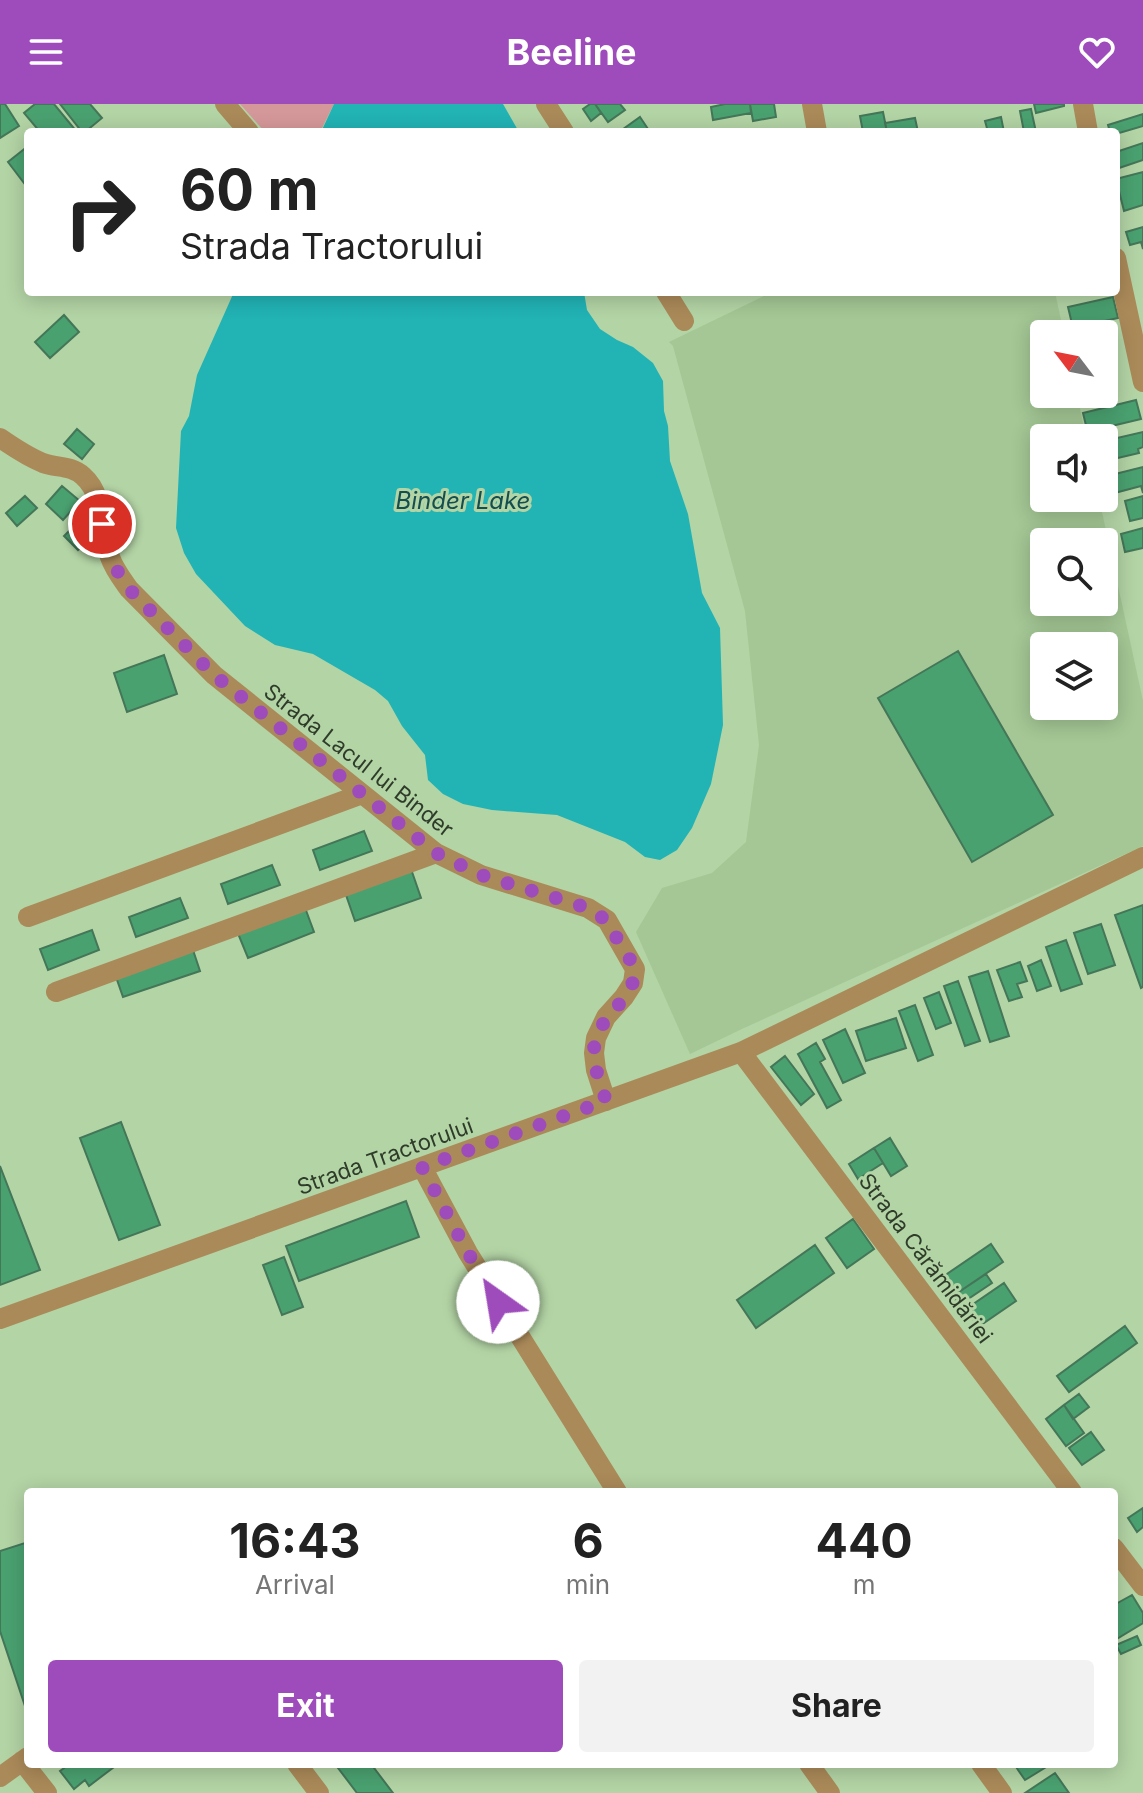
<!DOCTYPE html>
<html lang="en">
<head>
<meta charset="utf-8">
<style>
  :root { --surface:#fff; --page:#f2f2f2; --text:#222; --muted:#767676; --accent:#9e4cbb }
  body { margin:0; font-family:Inter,sans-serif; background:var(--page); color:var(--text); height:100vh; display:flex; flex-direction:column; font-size:30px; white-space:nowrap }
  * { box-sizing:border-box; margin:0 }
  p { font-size:26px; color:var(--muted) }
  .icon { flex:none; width:44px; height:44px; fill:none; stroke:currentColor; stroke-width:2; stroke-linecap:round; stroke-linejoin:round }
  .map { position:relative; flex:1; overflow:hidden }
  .sheet { position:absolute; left:24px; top:1384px; width:1094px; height:280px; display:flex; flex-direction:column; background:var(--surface); border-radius:8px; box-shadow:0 4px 20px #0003 }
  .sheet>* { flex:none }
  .hud { position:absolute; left:24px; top:24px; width:1096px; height:168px; border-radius:8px; box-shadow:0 4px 20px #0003; background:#fff; color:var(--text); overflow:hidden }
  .needle { width:52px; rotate:302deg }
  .buttons { position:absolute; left:1030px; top:216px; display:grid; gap:16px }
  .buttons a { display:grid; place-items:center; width:88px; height:88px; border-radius:8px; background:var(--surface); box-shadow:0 4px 20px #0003; font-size:40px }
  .pin { position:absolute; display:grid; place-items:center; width:68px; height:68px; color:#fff; margin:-34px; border:4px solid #fff; border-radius:50%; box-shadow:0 2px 8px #0007 }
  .me { position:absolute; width:88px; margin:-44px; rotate:328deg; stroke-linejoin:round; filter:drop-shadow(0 0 6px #0008) }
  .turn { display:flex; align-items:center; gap:28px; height:168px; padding:0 24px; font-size:36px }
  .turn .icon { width:104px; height:104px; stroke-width:2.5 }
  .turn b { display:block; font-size:56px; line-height:68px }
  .eta { display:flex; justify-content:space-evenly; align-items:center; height:136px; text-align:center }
  .eta b { font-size:48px; font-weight:700; line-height:56px }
  .cta { display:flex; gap:16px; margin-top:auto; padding:16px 24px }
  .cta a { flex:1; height:92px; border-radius:8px; background:var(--accent); color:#fff; font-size:32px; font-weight:700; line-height:92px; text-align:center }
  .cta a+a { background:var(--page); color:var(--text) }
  header { display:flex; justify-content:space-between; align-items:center; height:104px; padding:0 24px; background:var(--accent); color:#fff; font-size:36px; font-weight:700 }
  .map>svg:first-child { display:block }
</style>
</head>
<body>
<header><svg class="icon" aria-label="menu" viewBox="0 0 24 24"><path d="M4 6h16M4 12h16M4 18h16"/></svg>Beeline<svg class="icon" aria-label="heart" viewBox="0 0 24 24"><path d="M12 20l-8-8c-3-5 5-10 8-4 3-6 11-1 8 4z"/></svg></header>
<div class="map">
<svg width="1143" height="1689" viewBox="0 0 1143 1689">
  <rect width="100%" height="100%" fill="#b3d4a5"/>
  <!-- built -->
  <path fill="#a4c795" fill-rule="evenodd" d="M772 188H1055L1064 230H1044V290H1077L1086 334H1044V394H1099L1143 597V742L744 924 690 950 636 828 662 784 712 769 746 738 759 641 745 507 673 242 669 238ZM1044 438H1104V498H1044ZM1044 542H1104V602H1044Z"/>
  <!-- green -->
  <path fill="#d5989a" d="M240 0H334L320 28H265Z"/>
  <!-- water -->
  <path fill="#22b3b5" d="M334 0H503L519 28H321Z
    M234 188H584L587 206 600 225 617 236 633 243 653 259 663 277 664 307 668 322 670 357 688 410 702 489 720 524 723 621 711 680 692 724 677 746 660 756 645 753 625 738 557 711 492 706 463 700 443 690 428 676 425 651 402 622 388 597 375 586 313 550 275 541 245 522 196 470 184 449 176 424 181 327 189 312 197 271Z"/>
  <!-- building -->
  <path fill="#4aa170" stroke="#447658" stroke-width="2" d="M0 0H5L19 22 0 34Z
    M35 0H54L77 28H40L24 9Z
    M60 0H90L102 14 85 28H82Z
    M590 0H595L601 9 591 17 583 5Z
    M595 0H620L625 6 608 18Z
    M725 0H750L751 9 713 16 711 3Z
    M750 0H774L776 13 753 17Z
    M1034 0H1064V2L1036 9Z
    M1031 5 1036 28H1024L1020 7Z
    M883 8 887 28H863L860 12Z
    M1143 10V22L1116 30V28H1110L1108 21Z
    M640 13 650 28H619Z
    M1001 13 1004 28H988L985 17Z
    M915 14 918 28H887L885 19Z
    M1143 39V56L1116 65V48Z
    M28 42V82L27 83 8 58Z
    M1143 68V101L1124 107 1116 75Z
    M1143 123V145L1141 138 1130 141 1126 128Z
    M1113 193 1118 214 1073 224 1068 203Z
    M64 211 79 228 50 254 35 238Z
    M1110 223 1114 241 1104 243V230H1080Z
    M1136 296 1141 315 1099 325 1101 334H1089L1083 309Z
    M77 325 94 340 82 355 64 340Z
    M1143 328V343L1138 345 1139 349 1105 357 1107 365 1104 366V337Z
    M1143 363V389L1141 382 1111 390 1107 372Z
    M62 382 80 397 63 416 46 400Z
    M25 392 37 404 17 422 6 409Z
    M1143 392V414L1130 417 1125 397Z
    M77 419 92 432 78 446 64 432Z
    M1143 424V444L1125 448 1121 430Z
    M958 547 1053 711 972 758 878 594Z
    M164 551 177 590 127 608 114 569Z
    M364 727 372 747 320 766 313 746Z
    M272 761 280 781 228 800 221 780Z
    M411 765 421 794 355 817 345 788Z
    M180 794 188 814 136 833 129 813Z
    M304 801 314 828 248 854 237 827Z
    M1143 801V883L1141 884 1115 811Z
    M1101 820 1115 861 1088 870 1074 829Z
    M92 826 99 846 48 866 40 845Z
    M1066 836 1082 880 1061 887 1046 843Z
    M192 843 200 867 123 893 115 870Z
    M1041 856 1051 882 1037 887 1028 862Z
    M1020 858 1027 877 1017 880 1022 893 1009 897 997 866Z
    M988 867 1009 932 990 938 969 873Z
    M958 877 980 937 965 942 944 882Z
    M939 888 951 919 936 925 924 894Z
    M915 901 933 951 918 957 899 907Z
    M896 914 906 944 866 957 856 927Z
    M845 925 865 969 843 979 823 936Z
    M816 939 825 955 820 958 841 996 827 1004 798 950Z
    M785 952 814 990 801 1001 771 963Z
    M121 1018 160 1121 119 1136 80 1034Z
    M890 1034 907 1062 891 1072 874 1044Z
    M874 1044 883 1059 858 1075 849 1060Z
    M0 1062 40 1166 0 1181Z
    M406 1097 419 1133 299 1177 286 1142Z
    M853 1115 874 1145 847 1164 826 1134Z
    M991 1140 1003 1158 953 1192 941 1174Z
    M815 1141 834 1169 756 1224 737 1196Z
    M284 1153 303 1203 282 1211 263 1161Z
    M986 1170 992 1179 959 1201 953 1192Z
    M1004 1179 1016 1197 978 1223 966 1205Z
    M1125 1222 1137 1239 1069 1288 1057 1272Z
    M1079 1290 1089 1303 1073 1315 1064 1301Z
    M1064 1301 1084 1329 1066 1342 1046 1315Z
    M1091 1328 1104 1346 1082 1361 1069 1344Z
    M1143 1404V1423L1137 1428 1128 1414Z
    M28 1438V1608H27L0 1527V1447Z
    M1132 1491 1143 1509V1519L1115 1536 1114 1501Z
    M1137 1532 1141 1541 1121 1550 1116 1541Z
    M66 1660H118L89 1682 85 1676 74 1685 60 1667 67 1662Z
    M335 1660H371L393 1689H357Z
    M1014 1660H1051L1025 1676Z
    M1055 1669 1069 1689H1025Z"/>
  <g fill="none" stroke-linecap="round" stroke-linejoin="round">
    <!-- minor -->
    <path stroke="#ab8a59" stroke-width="20" d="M225 0 249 28
      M546 0 564 28
      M812 0 817 28
      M1083 0 1088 28
      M1116 154 1143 278
      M666 188 684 217
      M0 334C13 343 28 353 43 359 57 364 71 361 83 372 105 391 101 428 110 453 114 465 122 475 129 485L214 571 436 749 481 771 588 804 607 816 635 865 633 879 624 893 606 913 596 934 594 949 596 966 606 997
      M28 813 362 690
      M56 888 436 749
      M741 948 1072 1388
      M422 1063 468 1149 617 1388
      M0 1215 741 948 1143 753
      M1114 1444 1143 1482
      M22 1657 47 1689
      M297 1660 319 1689
      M809 1660 830 1689
      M981 1660 1002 1689
      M0 1673 28 1653"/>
  </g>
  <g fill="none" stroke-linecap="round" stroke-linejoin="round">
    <!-- route -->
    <path stroke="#9e4cbb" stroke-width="14" stroke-dasharray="0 25.2" d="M102 420C109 447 112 462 129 485L214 571 436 749 481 771 588 804C605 812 611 824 620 840 625 848 634 859 634 868 636 893 601 911 595 937 591 958 600 978 606 997L422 1063 468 1149 498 1198"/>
  </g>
  <g text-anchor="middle" stroke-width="6" stroke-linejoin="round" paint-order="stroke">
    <!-- street labels -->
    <g font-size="22" fill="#2f3c2a" stroke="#b3d4a5">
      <text transform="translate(359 656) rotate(38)" y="8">Strada Lacul lui Binder</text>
      <text transform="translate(385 1052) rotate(-20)" y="8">Strada Tractorului</text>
      <text transform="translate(926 1154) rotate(53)" y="8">Strada Cărămidăriei</text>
    </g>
    <!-- water labels -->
    <g font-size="24" font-style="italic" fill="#154e4e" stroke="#b3d4a5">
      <text x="463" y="405">Binder Lake</text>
    </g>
  </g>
</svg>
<div class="buttons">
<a><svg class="needle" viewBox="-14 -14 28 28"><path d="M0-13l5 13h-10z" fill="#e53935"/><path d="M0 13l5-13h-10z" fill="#767676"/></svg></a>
<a><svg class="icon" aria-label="sound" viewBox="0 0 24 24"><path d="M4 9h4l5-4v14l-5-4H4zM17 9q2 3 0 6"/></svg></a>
<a><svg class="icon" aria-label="search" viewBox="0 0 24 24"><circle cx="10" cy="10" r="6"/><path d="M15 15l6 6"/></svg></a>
<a><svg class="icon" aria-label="layers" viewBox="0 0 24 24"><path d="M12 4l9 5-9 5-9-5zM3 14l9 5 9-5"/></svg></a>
</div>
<div class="pin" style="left:102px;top:420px;background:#d93025"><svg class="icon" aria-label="arrive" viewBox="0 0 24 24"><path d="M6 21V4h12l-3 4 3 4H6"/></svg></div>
<svg class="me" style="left:498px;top:1198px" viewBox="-20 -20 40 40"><circle r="19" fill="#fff"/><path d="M0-13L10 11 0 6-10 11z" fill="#9e4cbb"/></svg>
<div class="hud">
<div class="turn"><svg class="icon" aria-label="right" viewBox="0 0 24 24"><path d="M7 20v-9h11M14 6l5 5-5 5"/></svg><div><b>60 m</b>Strada Tractorului</div></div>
</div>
<section class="sheet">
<div class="eta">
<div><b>16:43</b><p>Arrival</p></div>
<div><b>6</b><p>min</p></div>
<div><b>440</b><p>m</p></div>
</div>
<div class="cta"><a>Exit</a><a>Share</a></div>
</section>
</div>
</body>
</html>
